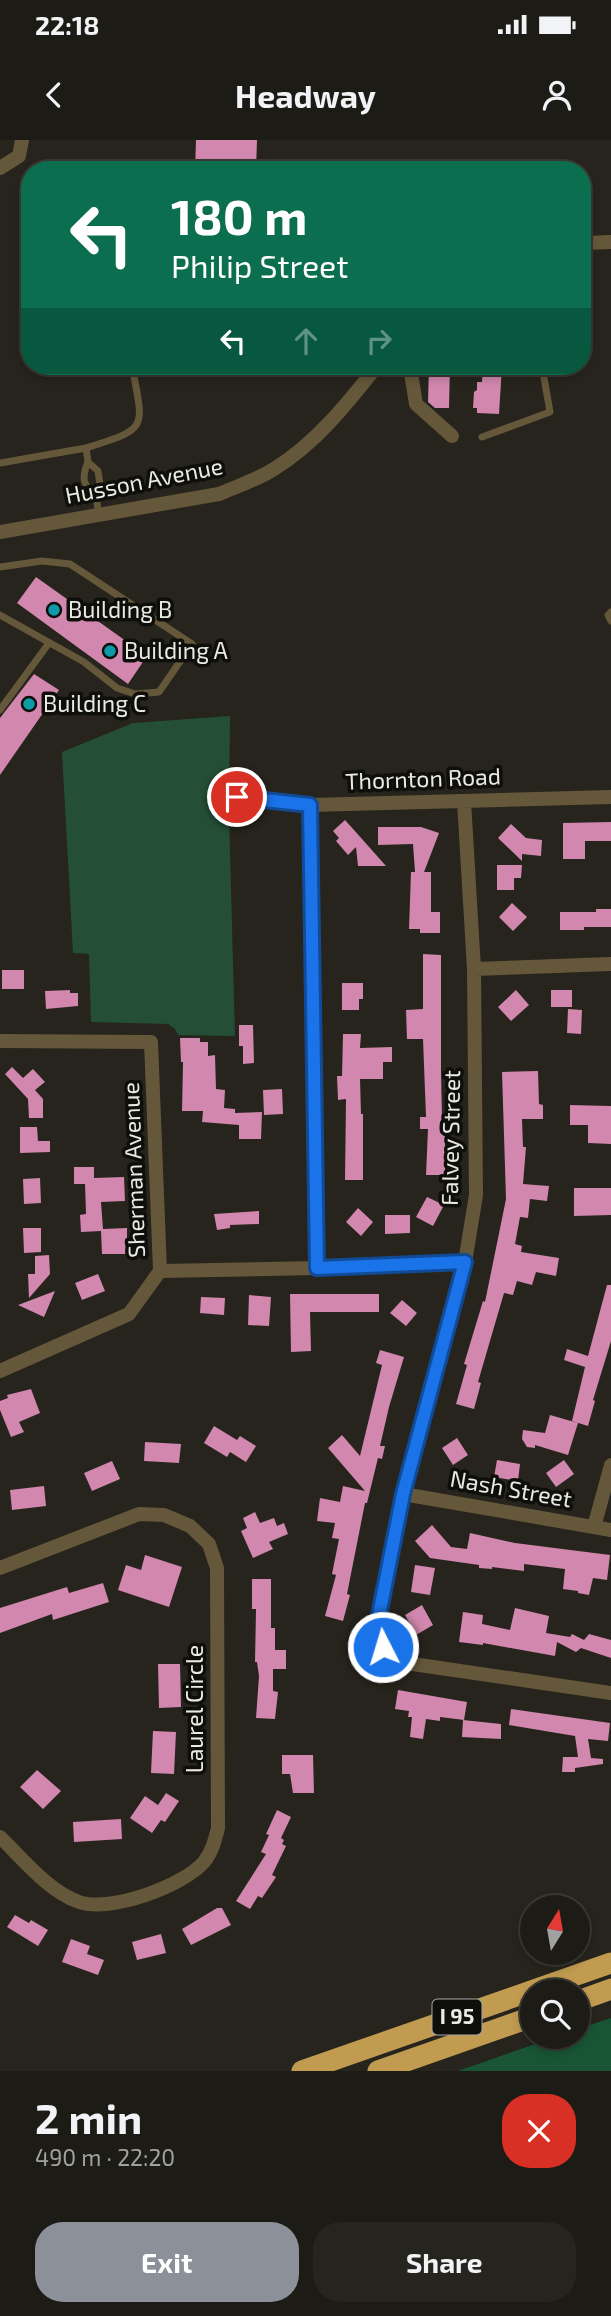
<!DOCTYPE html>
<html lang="en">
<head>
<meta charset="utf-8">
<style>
  :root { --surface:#1c1b15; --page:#25241e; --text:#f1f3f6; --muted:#a0a1a0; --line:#3a3934; --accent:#8c9099 }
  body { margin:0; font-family:"Exo 2",sans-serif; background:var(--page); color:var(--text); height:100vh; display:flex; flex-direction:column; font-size:26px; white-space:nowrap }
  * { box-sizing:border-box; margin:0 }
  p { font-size:23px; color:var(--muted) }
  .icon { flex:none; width:38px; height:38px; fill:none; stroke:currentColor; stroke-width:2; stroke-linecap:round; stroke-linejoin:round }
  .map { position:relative; height:1931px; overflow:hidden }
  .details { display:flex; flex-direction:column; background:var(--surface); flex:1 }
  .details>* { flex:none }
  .hud { position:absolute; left:21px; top:21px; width:570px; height:214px; border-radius:28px; box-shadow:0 4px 10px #0003,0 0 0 2px var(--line); background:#0b6e4f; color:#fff; overflow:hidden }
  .needle { width:46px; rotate:11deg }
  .tools { position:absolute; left:520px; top:1755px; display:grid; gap:14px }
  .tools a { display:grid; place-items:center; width:70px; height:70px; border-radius:50%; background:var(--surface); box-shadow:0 4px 10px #0003,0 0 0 2px var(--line); font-size:35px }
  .pin { position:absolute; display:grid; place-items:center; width:60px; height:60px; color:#fff; margin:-30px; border:4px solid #fff; border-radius:50%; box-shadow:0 2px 7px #0007 }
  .me { position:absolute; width:77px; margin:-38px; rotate:355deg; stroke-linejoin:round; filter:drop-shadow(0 0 5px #0008) }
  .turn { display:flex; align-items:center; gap:24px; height:147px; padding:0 35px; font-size:32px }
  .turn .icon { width:91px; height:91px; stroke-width:2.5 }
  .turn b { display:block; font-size:49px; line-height:60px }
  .lanes { display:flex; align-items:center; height:66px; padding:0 35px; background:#0003; justify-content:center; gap:35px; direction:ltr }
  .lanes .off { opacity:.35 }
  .round { display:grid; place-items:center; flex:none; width:74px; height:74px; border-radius:28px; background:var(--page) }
  .summary { display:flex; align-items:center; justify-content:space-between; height:119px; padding:0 35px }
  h1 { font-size:42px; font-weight:700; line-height:52px }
  .action { display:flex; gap:14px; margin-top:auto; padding:14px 35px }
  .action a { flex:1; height:80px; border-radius:28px; background:var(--accent); color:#fff; font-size:28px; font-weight:700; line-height:80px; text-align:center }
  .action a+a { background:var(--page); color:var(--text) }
  .status { display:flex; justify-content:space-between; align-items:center; height:49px; padding:0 35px; background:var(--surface); direction:ltr }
  .status svg { height:19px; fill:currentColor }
  header { display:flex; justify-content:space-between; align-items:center; height:91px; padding:0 35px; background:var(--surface); font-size:32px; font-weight:700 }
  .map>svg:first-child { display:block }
</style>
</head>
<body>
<div class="status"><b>22:18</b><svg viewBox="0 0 49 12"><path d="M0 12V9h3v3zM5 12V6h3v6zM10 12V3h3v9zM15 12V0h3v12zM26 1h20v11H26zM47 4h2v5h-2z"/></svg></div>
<header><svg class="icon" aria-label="back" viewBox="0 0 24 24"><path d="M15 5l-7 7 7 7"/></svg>Headway<svg class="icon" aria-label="person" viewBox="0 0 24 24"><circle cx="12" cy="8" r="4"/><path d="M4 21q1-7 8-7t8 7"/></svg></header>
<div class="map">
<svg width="611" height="1931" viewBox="0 0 611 1931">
  <rect width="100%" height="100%" fill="#26241c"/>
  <!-- green -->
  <path fill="#244f36" d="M230 576 229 675 235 896 178 895 175 889 168 884 91 882 89 814 73 813 62 612 133 583Z"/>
  <!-- forest -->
  <path fill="#195535" d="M611 1878V1931H458L555 1897H578V1889Z"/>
  <!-- building -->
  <path fill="#d187ae" d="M196 0H257L256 30H195Z
    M429 226H450L449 268H435L428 262Z
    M483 226H502L499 274 477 273V268H473L474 252 477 250V242H482Z
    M36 437 147 516 128 544 17 463Z
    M34 534 59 550 0 635V578Z
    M345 680 354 690 386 726H358L356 707 348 715 336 701 339 698 333 691Z
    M611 682V701H585V719H563V683Z
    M511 684 526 698 542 700 541 716 522 714V721L498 698Z
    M378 687H421L439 693 424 732H431V772H440V793H420V789H409L411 732H415L413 704 378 705Z
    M497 725H522L521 738H514V750H497Z
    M512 763 527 777 513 791 499 777Z
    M596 769H611V787H584V790H560V772H596Z
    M423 814 441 815V932L442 977H445V1035H426L428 989H420V977H426L423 899H407L406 870 423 869Z
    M2 830H24V849H2Z
    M342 843H363V859H359V870H342Z
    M70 850V853H78V866L46 869 45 851Z
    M516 850 529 865 511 881 498 867Z
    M551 850H572V867H551Z
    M568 869 582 870 581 894 567 893Z
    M239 885H253L254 923 243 924V906H239Z
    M343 894H361L360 908 392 907V922H383V939H360L361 974H363V1040H345L346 959 338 960 337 936H342Z
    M180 898H200V902H208V916L215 915 216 949 225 950 224 968 235 969V973L262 972 261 999H239V985L202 982 203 971H182L183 922H181Z
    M12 927 23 938 33 929 45 942 35 950 43 959V978H29L28 959 5 934Z
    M538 931 539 964 543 965V979H522L523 1007H526L523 1044 549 1046 547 1061 530 1059 528 1078 520 1077 515 1104 522 1106 521 1112 559 1118 556 1136 536 1132 532 1145 517 1141 513 1155 504 1153 478 1242 481 1243 474 1269 456 1264 467 1225 464 1224 483 1161 485 1162 506 1059 502 932Z
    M282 949 283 974 264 975 263 950Z
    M570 965 611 966V1004L588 1003V985H570Z
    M20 987H37L38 1001H50V1012L20 1013Z
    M74 1027H94V1038L124 1037 125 1061 101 1062 103 1089 127 1088V1114H102L101 1091 81 1092 80 1075 86 1074 85 1044H74Z
    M40 1038 41 1063 24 1064 23 1039Z
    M574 1048H611V1075L574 1076Z
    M427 1057 444 1065 433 1086 416 1077Z
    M358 1068 373 1082 361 1096 346 1082Z
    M259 1071V1084L230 1085V1088L217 1090 214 1074Z
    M385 1075H410V1093L385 1094Z
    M23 1088H41V1112L24 1113Z
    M49 1115 50 1134 29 1158 28 1134H35V1116Z
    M98 1134 105 1151 82 1160 75 1143Z
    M607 1145H611V1201L593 1260 595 1261 588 1286 572 1281 585 1227 564 1220 567 1209 588 1216Z
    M55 1151 44 1177 18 1165Z
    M290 1154H379V1172H310L311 1211 291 1212Z
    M249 1155 271 1157 269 1186 248 1185Z
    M201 1157 225 1158 224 1175 200 1173Z
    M402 1160 417 1173 406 1186 390 1173Z
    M380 1210 404 1217 389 1267 380 1306H385L382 1319 378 1318 367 1363H365L347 1454 350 1455 343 1481 325 1476 336 1435 332 1434 339 1399 332 1398 335 1383 317 1381 320 1358 340 1362 343 1346 365 1351 328 1308 342 1295 360 1316 382 1225 376 1223Z
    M31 1249 40 1273 19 1282 24 1292 11 1297 0 1270V1261L8 1258 7 1255Z
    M550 1275 578 1283 568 1315 535 1305V1308L527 1307 522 1299 523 1290 545 1293Z
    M214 1286 237 1300 240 1296 256 1306 246 1322 230 1312 227 1317 204 1303Z
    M457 1298 468 1315 453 1325 442 1308Z
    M145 1302 181 1304 179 1323 144 1321Z
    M497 1320 520 1324 518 1341 494 1337Z
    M564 1320 574 1334 556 1347 546 1333Z
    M112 1321 120 1339 92 1351 84 1333Z
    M44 1346 46 1366 12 1370 10 1350Z
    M255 1372 260 1383 274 1378 277 1386 284 1383 288 1394 269 1402 273 1409 253 1418 241 1391 247 1388 243 1378Z
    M432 1385 451 1407 467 1409 470 1393 515 1403 610 1415 607 1440 593 1438 589 1455 578 1453V1451L563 1449 565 1429 524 1424V1431L492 1427V1429L479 1428V1425L430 1418 415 1401Z
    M145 1415 182 1427 169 1467 118 1450 126 1425 141 1430Z
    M415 1425 435 1428 430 1455 411 1452Z
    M252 1439H271V1488H275V1510H286V1529H273V1551L278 1552 275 1579 256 1578 259 1536 257 1522H255L256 1469H252Z
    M103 1443 109 1462 53 1480 52 1474 0 1493V1468L67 1447 69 1453Z
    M422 1465 433 1485 416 1495 405 1475Z
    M515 1468 549 1476 546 1493 570 1497 572 1494 584 1500 589 1494 611 1500V1518L581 1508 576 1512 557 1502 555 1516 483 1503V1505L459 1502 463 1472 483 1475 482 1484 510 1490Z
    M158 1524H180L181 1567 159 1568Z
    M398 1550 467 1562 464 1580 440 1577V1581L426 1579 423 1599 410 1597 412 1577H408L409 1571 395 1569Z
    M511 1569 610 1583 608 1601 588 1599 591 1618 603 1619V1624L575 1628V1632H562L563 1617H578L575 1596 509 1585Z
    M463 1580 501 1584V1599L462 1597Z
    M153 1591 176 1592 174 1634 151 1633Z
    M282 1615H313L314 1653H293L290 1634H282Z
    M37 1630 61 1651 43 1669 20 1647Z
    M166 1653 179 1661 165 1682 161 1680 152 1693 130 1678 145 1656 158 1665Z
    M277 1670 291 1677 281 1698 284 1700 282 1704 286 1706 272 1735 276 1737 262 1758 258 1756 250 1769 236 1761 266 1714 261 1712 269 1695 266 1694Z
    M121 1679 122 1699 74 1702 73 1682Z
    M217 1768H222L231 1785 191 1805 182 1789Z
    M15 1775 29 1783 31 1780 48 1790 38 1806 7 1787Z
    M161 1794 166 1813 137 1820 132 1802Z
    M71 1799 90 1806 87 1814 104 1820 98 1835 62 1822Z"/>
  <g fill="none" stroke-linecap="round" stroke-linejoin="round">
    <!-- lane -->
    <path stroke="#65573a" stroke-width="7" d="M482 297 550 272 542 226
      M86 308C149 288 144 290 132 226
      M0 323 86 308 88 322
      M96 357C83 345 81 338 88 322L98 331 100 345 96 357 99 375
      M0 427 42 421 70 424 192 504 159 552 135 554 117 548 84 522 0 475
      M611 472 608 475 611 481
      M0 570 49 503"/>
    <!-- street -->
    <path stroke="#65573a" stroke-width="14" d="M0 28 19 16 22 0
      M583 103 611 102
      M403 226 411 233 416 264 452 296
      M0 392 219 354C237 346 257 340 274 329 315 304 347 264 377 226
      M237 657 310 665 611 657
      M464 661 474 829 476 1055 465 1122 403 1354 377 1485 383 1507 399 1522 611 1553
      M310 665 317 1128
      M474 829 611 824
      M0 901 151 902 160 1131 129 1174 0 1231
      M160 1131 317 1128 465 1122
      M403 1354 611 1390
      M594 1387 611 1325
      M0 1428 139 1374 164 1375 190 1386 209 1404 217 1428 218 1688C215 1700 212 1712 204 1722 183 1746 110 1773 79 1762 48 1751 23 1719 0 1697"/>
    <!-- highway -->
    <path stroke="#c09b50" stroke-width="21" d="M578 1861 611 1849
      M302 1931 611 1823
      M378 1931 532 1877"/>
  </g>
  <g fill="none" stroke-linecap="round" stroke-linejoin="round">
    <defs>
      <path id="route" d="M237 657 310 665 317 1128 465 1122 403 1354 377 1485 383 1507"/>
    </defs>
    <!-- route casing -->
    <use href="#route" stroke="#114b97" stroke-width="18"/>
    <!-- route -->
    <use href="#route" stroke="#1a73e8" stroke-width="12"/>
  </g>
  <!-- markers -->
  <g fill="#0f9aa8" stroke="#0e0e0a" stroke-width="2.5">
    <circle cx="54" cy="470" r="7"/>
    <circle cx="110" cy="511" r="7"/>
    <circle cx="29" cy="564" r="7"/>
  </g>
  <g text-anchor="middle" stroke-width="7" stroke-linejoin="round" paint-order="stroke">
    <!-- shield labels -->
    <rect fill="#0e0e0a" stroke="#a8a7a3" stroke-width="2" x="432.5" y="1859.5" width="49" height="35" rx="5"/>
    <g font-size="21" font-weight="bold" fill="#eae9e4">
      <text x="457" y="1884">I 95</text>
    </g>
    <!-- street labels -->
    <g font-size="23" fill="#eae9e4" stroke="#0e0e0a">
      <text transform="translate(144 341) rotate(-11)" y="8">Husson Avenue</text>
      <text transform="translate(423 639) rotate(-2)" y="8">Thornton Road</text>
      <text transform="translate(451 998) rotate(-89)" y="8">Falvey Street</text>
      <text transform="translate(134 1030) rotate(-92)" y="8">Sherman Avenue</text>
      <text transform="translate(511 1349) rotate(10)" y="8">Nash Street</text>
      <text transform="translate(195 1569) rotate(-90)" y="8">Laurel Circle</text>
    </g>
    <!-- poi labels -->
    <g font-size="23" fill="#eae9e4" stroke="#0e0e0a" text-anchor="start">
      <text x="68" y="478">Building B</text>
      <text x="124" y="519">Building A</text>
      <text x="43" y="572">Building C</text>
    </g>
  </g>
</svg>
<div class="tools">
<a><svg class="needle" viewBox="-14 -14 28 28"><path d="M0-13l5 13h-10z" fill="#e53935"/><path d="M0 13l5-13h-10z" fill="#a0a1a0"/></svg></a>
<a><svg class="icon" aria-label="search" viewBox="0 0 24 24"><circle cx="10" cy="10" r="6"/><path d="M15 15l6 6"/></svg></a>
</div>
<div class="pin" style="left:237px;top:657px;background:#d93025"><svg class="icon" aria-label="arrive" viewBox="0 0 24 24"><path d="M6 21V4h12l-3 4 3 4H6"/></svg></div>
<svg class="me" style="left:383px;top:1507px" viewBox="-20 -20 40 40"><circle r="17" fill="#1a73e8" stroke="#fff" stroke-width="3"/><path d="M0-11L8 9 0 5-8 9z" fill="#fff"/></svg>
<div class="hud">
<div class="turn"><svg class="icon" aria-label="left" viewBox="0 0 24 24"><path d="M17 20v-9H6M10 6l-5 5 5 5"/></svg><div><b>180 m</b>Philip Street</div></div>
<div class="lanes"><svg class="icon" aria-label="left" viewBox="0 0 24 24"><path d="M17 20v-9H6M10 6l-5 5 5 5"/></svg><svg class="icon off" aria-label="ahead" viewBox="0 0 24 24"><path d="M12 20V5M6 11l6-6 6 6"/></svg><svg class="icon off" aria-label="right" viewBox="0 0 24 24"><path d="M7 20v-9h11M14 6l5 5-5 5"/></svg></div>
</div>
</div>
<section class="details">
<div class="summary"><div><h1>2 min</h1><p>490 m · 22:20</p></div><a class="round" style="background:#d93025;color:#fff"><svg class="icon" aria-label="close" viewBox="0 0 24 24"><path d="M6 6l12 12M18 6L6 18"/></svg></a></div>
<div class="action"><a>Exit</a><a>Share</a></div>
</section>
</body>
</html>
